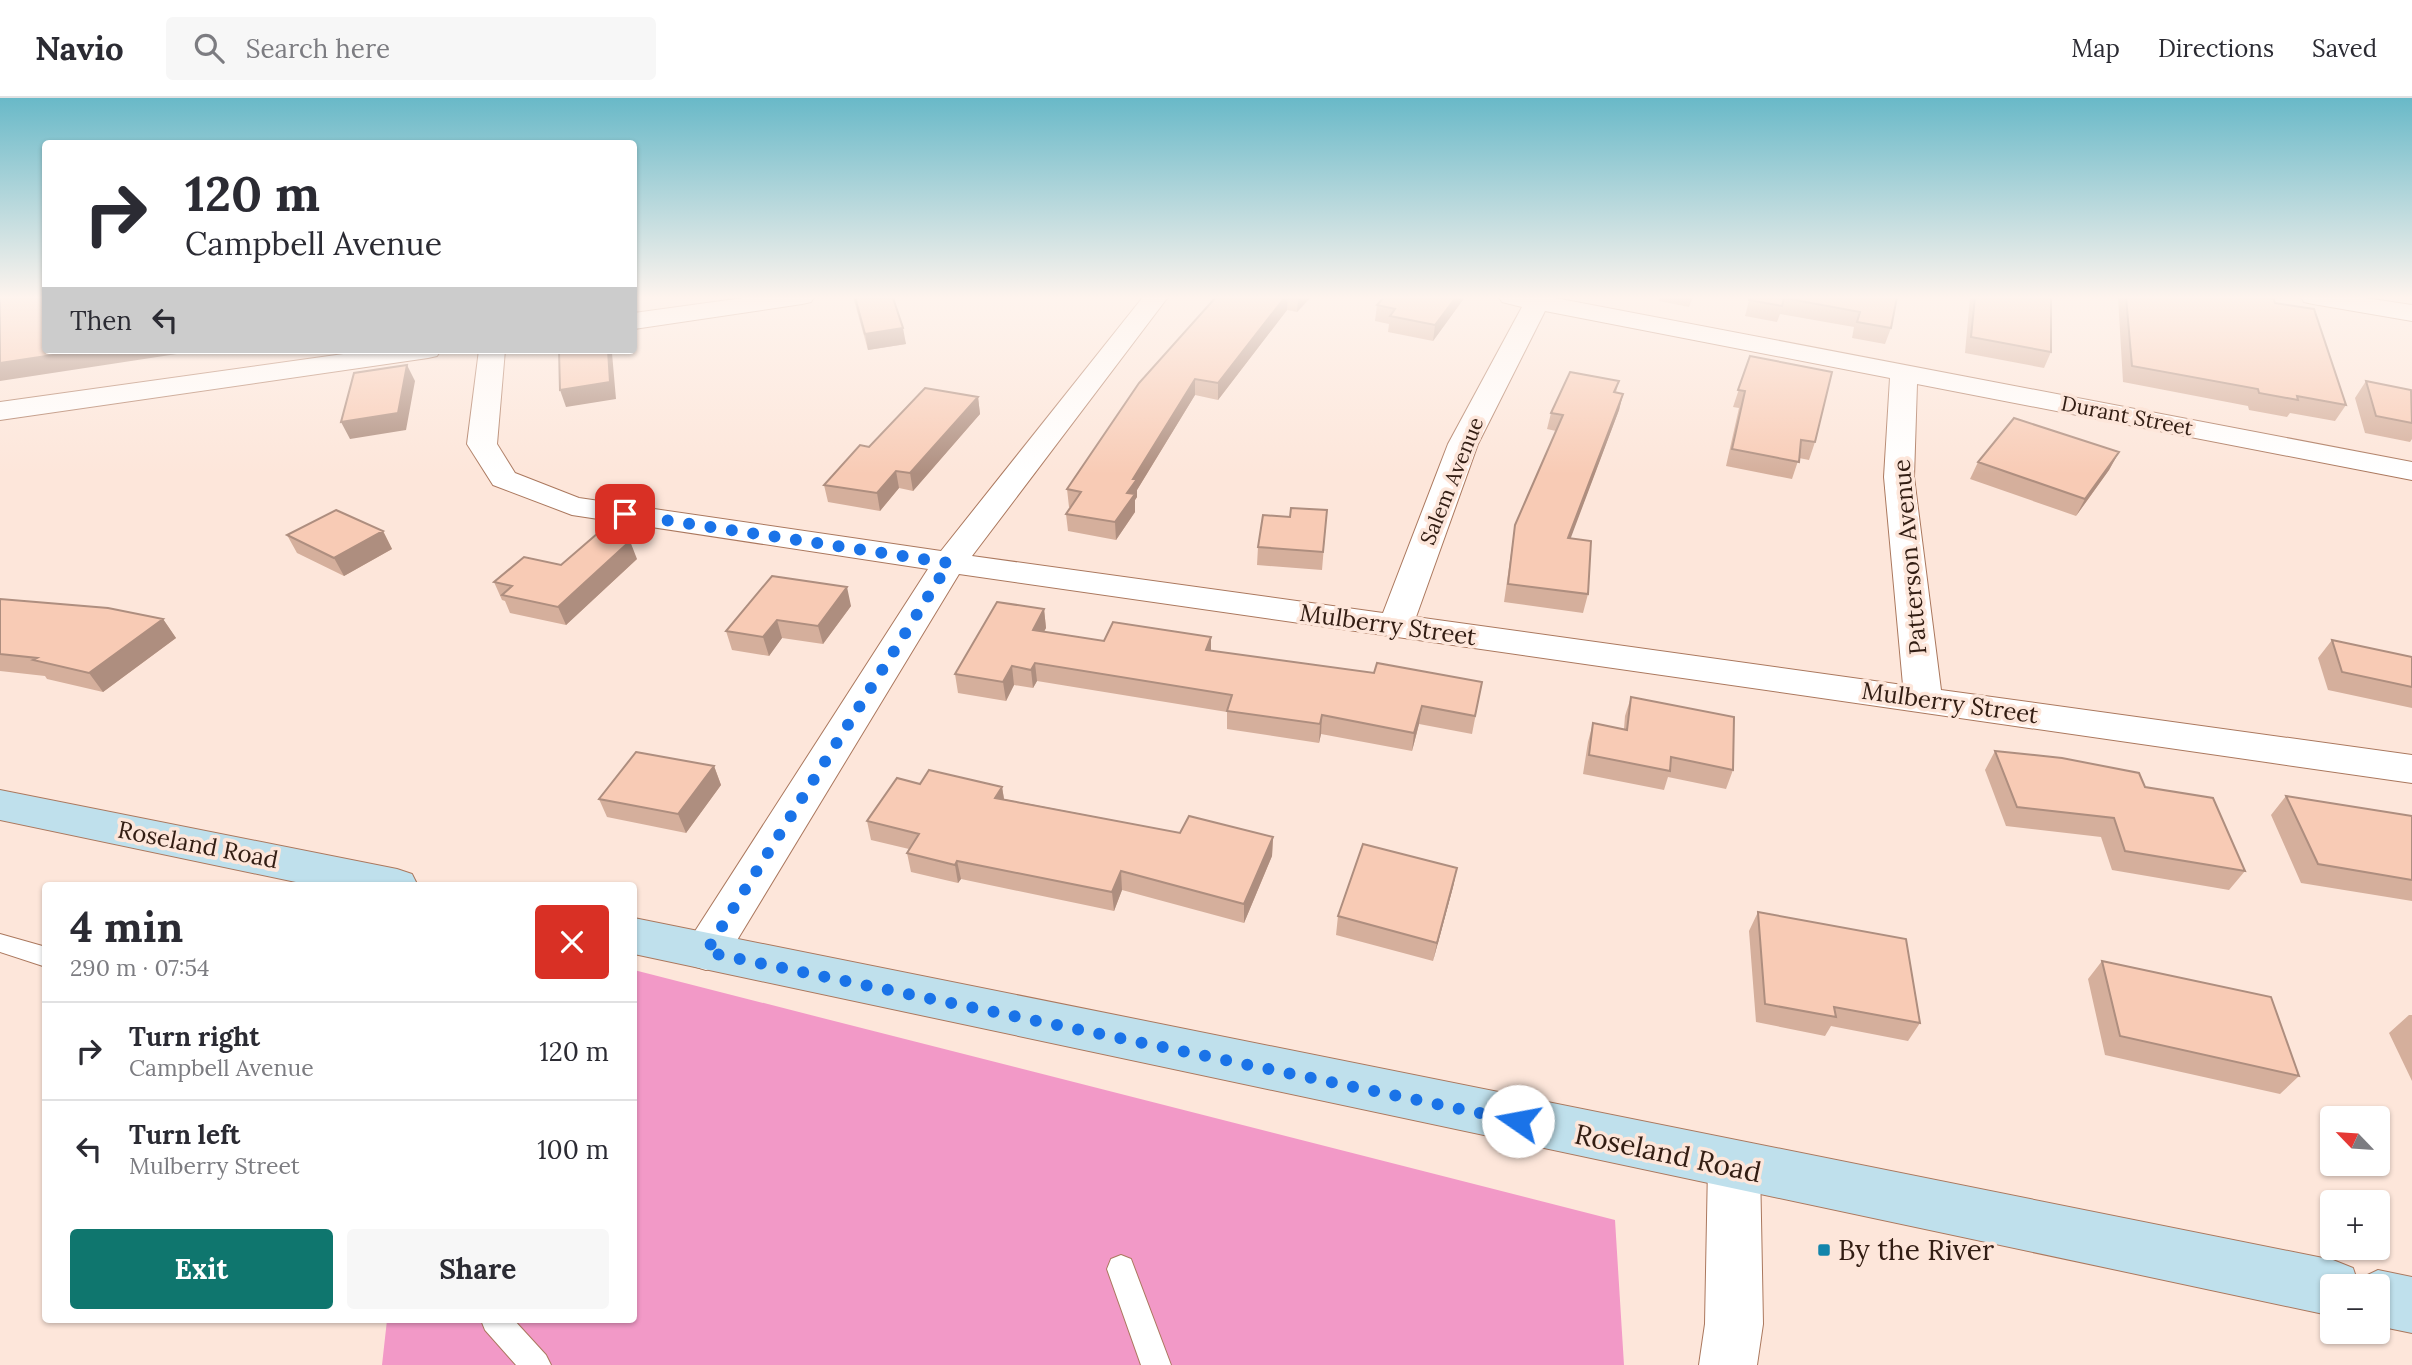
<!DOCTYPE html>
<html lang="en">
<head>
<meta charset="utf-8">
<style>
  :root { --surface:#fff; --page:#f7f7f7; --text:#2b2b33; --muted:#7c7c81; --line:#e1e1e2; --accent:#0f766e }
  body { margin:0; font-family:Lora,serif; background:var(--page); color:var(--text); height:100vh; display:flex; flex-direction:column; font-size:26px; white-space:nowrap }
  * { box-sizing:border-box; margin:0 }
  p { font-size:23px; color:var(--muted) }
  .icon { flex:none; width:38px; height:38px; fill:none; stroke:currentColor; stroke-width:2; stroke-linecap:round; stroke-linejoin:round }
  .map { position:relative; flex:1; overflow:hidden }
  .side { position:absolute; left:42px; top:784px; width:595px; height:441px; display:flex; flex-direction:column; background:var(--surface); border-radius:7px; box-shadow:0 2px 5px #0004 }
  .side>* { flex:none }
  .hud { position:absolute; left:42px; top:42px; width:595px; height:214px; border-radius:7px; box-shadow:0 2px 5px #0004; background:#fff; color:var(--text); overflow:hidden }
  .needle { width:46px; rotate:295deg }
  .controls { position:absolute; left:2320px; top:1008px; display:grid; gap:14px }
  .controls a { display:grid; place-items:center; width:70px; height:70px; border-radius:7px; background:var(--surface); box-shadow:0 2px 5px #0004; font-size:35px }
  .pin { position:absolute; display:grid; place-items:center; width:60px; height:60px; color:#fff; margin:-30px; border-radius:14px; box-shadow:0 4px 10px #0006 }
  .me { position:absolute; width:77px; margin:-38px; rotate:282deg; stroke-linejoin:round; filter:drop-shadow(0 0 5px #0008) }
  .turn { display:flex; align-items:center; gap:24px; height:147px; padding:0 28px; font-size:32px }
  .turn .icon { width:91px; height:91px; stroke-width:2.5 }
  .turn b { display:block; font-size:49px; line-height:60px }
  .then { display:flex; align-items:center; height:66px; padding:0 28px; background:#0003; gap:14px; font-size:26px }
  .round { display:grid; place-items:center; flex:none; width:74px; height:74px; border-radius:7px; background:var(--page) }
  .head { display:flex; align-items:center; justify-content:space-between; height:119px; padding:0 28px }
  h1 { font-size:42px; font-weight:800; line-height:52px }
  .cta { display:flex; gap:14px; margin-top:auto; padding:14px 28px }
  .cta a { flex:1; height:80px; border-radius:7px; background:var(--accent); color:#fff; font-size:28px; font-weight:800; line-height:80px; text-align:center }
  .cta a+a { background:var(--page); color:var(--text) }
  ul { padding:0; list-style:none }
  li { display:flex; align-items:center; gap:21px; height:98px; padding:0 28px; border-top:2px solid var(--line) }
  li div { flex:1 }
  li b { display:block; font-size:26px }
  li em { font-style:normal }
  header { display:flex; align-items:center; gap:42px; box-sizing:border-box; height:98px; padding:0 35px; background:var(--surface); border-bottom:2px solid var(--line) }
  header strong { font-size:33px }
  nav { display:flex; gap:38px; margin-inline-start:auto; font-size:24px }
  .search { width:490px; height:63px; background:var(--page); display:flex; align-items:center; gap:18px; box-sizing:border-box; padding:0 24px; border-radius:7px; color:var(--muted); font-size:26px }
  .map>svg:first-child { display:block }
</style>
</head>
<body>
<header>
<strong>Navio</strong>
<div class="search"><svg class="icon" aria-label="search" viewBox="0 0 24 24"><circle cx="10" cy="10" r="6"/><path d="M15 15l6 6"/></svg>Search here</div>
<nav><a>Map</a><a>Directions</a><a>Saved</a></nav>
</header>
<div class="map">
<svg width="2412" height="1267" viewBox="0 0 2412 1267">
  <rect width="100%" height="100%" fill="#fde6da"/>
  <!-- forest -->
  <path fill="#f299c7" d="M634 872 1615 1122 1624 1267H382L387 1222H634Z"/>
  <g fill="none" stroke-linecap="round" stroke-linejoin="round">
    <defs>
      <path id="lane" d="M0 836 46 849V869L0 854Z
        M1121 1157 1131 1161 1171 1267H1141L1107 1171 1111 1161Z
        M481 1222H514L546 1257 551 1267H516L485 1232Z"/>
      <path id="street" d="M750 199H814L811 204 802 206 634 231V215Z
        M1143 199H1168L972 458 1383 515 1448 346 1522 209 1502 204 1499 199H1550L2412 364V382L1917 286 1914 379 1941 592 2412 657V685L959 476 722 867 706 872 690 867 683 854 690 841 928 471 572 417 493 387 467 346 479 252H505L497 346 515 375 579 400 941 453ZM1545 213 1890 280 1884 379 1903 587 1416 519 1478 346Z
        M2301 199H2359L2412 207V223L2313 206 2304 204Z
        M372 252H441L437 258 428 260 0 322V304Z
        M1734 1044 1752 1051 1760 1068 1763 1226 1757 1267H1699L1705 1226 1708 1068 1716 1051Z"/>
      <path id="secondary" d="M0 692 397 771 412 776 418 788H315L0 722Z
        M634 820 2333 1162 2353 1170 2357 1182 2378 1172 2412 1179V1235L2378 1228V1188H2333V1218L634 856Z"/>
    </defs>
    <!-- lane casing -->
    <use href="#lane" stroke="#ab785e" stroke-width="2"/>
    <!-- street casing -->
    <use href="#street" stroke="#ab785e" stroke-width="2"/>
    <!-- secondary casing -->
    <use href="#secondary" stroke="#ab785e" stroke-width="2"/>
    <!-- lane -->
    <use href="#lane" fill="#fff" fill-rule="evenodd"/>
    <!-- street -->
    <use href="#street" fill="#fff" fill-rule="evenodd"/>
    <!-- secondary -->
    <use href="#secondary" fill="#bfe0ec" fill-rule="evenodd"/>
  </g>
  <!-- wall -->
  <path fill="#d5af9c" d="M853 199H889L906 246 868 252Z
    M1216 199H1311L1297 214 1287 212 1218 302 1195 297 1137 392V399L1135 402V414L1116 442 1068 433 1066 416 1071 409H1069L1067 391Z
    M1465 199 1433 243 1388 234 1389 226 1375 223 1377 207Z
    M1660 199H1693L1689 209 1659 203Z
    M1750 199H1897L1891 230 1885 246 1852 240 1854 229 1780 216 1777 224 1745 218Z
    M1970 199H2051V254L2044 270 1965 255Z
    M2118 199H2273L2275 205 2346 307 2335 323 2290 315 2287 319 2249 312 2248 308 2123 284Z
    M1750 258 1815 344 1809 362 1799 360 1792 381 1726 368 1739 310 1733 309Z
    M1619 283 1616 294 1623 296 1619 312 1570 440 1588 496 1583 515 1504 504 1515 427 1556 333 1547 331 1551 315Z
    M2366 283 2412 294V341L2410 344 2365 335 2355 300Z
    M978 299 980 316 913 393 899 390 880 413 828 404 824 387Z
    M2119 354 2109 372 2076 418 1970 381 1978 364Z
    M1327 412 1322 472 1257 467 1258 449 1290 419Z
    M383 433 392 451 344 478 297 455 287 437Z
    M637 461 566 527 510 515 505 503 502 502 494 484 561 467Z
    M772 478 851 508 823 546 782 540 769 558 732 552 726 533Z
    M0 501 163 521 176 540 103 594 47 581 45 578 0 573Z
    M1044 511 1046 530 1043 534 1104 543 1211 539V553L1374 575 1482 584 1472 636 1419 626 1412 653 1321 636 1319 645 1227 631V614L1037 583 1033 590 1014 587 1006 603 958 595 955 576Z
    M2332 542 2412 559V610L2328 592 2318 560Z
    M1631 599 1733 672 1726 691 1668 679 1664 692 1583 676 1588 644 1593 625 1624 631 1625 618Z
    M1995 653 2145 689 2245 773 2229 792 2112 772 2101 739 2006 728 1985 672Z
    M714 668 721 687 686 735 607 719 599 701Z
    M1002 689 1004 701 1180 735 1273 739 1272 758 1244 825 1122 792 1114 813 961 781 958 785 911 774 907 755 909 751 871 742 867 723Z
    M2286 698 2412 718V803L2301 785 2271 717Z
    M1457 770 1453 789 1433 863 1336 837 1338 818Z
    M1758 814 1920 925 1908 943 1831 928 1825 938 1756 924 1749 833Z
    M2102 863 2299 978 2280 996 2105 957 2088 881Z
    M2409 917H2412V983L2389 935Z"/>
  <!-- shaded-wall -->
  <path fill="#ae8e7f" d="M1285 199H1288L1287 212 1218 302V285Z
    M1298 199H1311L1297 214Z
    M1456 199H1465L1433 243 1435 227Z
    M903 230 906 246 868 252 865 236Z
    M86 252H203L0 283V265Z
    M608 252H611L612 255 616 301 566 309 560 292Z
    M407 267 415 283 406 332 350 341 341 324Z
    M1195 281V297L1137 392V399L1135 402V414L1116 442 1115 424 1133 381Z
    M1623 296 1619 312 1564 458 1568 440Z
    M978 299 980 316 913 393 910 375Z
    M2119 354 2109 372 2076 418 2085 401Z
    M896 373 899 390 880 413 877 395Z
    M383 433 392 451 344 478 334 460Z
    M630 443 637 461 566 527 558 509Z
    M847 489 851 508 823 546 818 528Z
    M1044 511 1046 530 1035 551 1033 532Z
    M163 521 176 540 103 594 89 575Z
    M777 522 782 540 769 558 763 539Z
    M1211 539V557L1206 552Z
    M1035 565 1037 583 1033 590 1031 572Z
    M1012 568 1014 587 1006 603 1003 584Z
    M1422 608 1419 626 1412 653 1414 635Z
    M1322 617 1321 636 1319 645 1320 626Z
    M714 668 721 687 686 735 678 716Z
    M1002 689 1005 707 995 700Z
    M1273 739 1272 758 1244 825V806Z
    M957 763 961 781 958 785 955 767Z
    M1457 770 1453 789 1433 863 1437 845Z
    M1121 773 1122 792 1114 813 1112 794Z"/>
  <!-- building -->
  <path fill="#f8cbb5" stroke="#ae8e7f" stroke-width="2" d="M0 199H46V252H86L0 265Z
    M855 199 893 200 903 230 865 236Z
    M1216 199H1285L1218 285 1195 281 1133 381H1137L1127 395 1135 396 1115 424 1066 416 1081 394 1067 391 1139 285Z
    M1384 199H1456L1435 227 1390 218 1395 211 1377 207Z
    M1750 199H1897L1891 230 1857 224 1860 214 1784 200 1782 208 1749 202Z
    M1975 199H2051V254L1971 239Z
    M2126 199H2273L2275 205 2314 211 2346 307 2297 298 2298 302 2259 295 2258 291 2132 268Z
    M559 252H608L610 284 560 292Z
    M1750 258 1832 274 1815 344 1801 342 1799 364 1732 351 1745 293 1738 292Z
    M407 267 398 315 341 324 354 275Z
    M1570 274 1619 283 1614 294 1623 296 1568 440 1591 443 1588 496 1508 486 1515 427 1563 317 1551 315Z
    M2366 283 2411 292 2412 325 2376 318Z
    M925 290 978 299 910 375 896 373 877 395 824 387 860 347 869 349Z
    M2014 320 2119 354 2085 401 1978 364Z
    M1291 410 1327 412 1323 454 1258 449 1263 417 1290 419Z
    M336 412 383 433 334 460 287 437Z
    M612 423 630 443 558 509 502 497 512 488 494 484 524 459 561 467Z
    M772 478 847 489 818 528 777 522 763 539 726 533Z
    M0 501 108 510 163 521 89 575 33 562 37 560 0 556Z
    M997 504 1044 511 1033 532 1104 543 1113 524 1211 539 1206 552 1374 575 1377 565 1482 584 1475 618 1422 608 1414 635 1322 617 1320 626 1227 613 1232 597 1035 565 1031 572 1012 568 1003 584 955 576Z
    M2332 542 2412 559V589L2342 574Z
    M1631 599 1734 619 1733 672 1671 659 1670 673 1589 657 1593 625 1627 632Z
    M1995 653 2062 660 2139 675 2145 689 2213 700 2245 773 2125 753 2114 720 2017 709Z
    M636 654 714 668 678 716 599 701Z
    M929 672 1002 689 995 700 1180 735 1189 718 1273 739 1244 806 1121 773 1112 794 957 763 955 767 907 755 919 736 867 723 897 680 920 686Z
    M2286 698 2412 718V782L2318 766Z
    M1363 746 1457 770 1437 845 1338 818Z
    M1758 814 1906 841 1920 925 1834 909 1836 919 1765 906Z
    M2102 863 2271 899 2299 978 2120 938Z"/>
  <!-- sky -->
  <linearGradient id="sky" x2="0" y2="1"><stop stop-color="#69b9c8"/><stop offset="0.53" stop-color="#fef4ee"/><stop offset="1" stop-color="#fef4ee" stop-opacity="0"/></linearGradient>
  <rect width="2412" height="376" fill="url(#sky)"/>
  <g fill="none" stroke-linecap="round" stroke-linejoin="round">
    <!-- route -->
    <path stroke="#1a73e8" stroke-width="12" stroke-dasharray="0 21.6" d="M625 416 949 465 706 854 1518 1023"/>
  </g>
  <!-- markers -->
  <rect fill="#1385ab" stroke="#fde6da" stroke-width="2.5" x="1817" y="1145" width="14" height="14" rx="3.5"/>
  <g text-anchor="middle" stroke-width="7" stroke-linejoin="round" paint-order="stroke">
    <!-- far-street labels -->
    <g font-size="21" fill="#321d13" stroke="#fde6da">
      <text transform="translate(2127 318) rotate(11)" y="7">Durant Street</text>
      <text transform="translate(1452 383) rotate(-68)" y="7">Salem Avenue</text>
    </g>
    <!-- street labels -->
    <g font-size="24" fill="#321d13" stroke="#fde6da">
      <text transform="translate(1910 459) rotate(-95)" y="8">Patterson Avenue</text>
      <text transform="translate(1388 527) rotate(8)" y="8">Mulberry Street</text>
      <text transform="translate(1950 605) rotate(8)" y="8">Mulberry Street</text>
      <text transform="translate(198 747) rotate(11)" y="8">Roseland Road</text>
    </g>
    <!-- near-street labels -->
    <g font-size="28" fill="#321d13" stroke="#fde6da">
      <text transform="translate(1668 1055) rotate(12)" y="10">Roseland Road</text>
    </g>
    <!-- near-poi labels -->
    <g font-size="28" fill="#321d13" stroke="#fde6da" text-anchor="start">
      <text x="1838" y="1162">By the River</text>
    </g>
  </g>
</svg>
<div class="controls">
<a><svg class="needle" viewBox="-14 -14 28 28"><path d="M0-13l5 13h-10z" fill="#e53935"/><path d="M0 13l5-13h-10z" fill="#7c7c81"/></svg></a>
<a>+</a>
<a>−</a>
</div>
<div class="pin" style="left:625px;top:416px;background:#d93025"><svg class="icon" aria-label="arrive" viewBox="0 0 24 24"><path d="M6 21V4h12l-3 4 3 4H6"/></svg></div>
<svg class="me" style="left:1518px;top:1023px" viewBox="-20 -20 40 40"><circle r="19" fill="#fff"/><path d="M0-13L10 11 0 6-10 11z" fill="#1a73e8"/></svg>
<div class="hud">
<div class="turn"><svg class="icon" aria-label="right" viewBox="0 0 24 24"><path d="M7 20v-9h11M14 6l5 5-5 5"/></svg><div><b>120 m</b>Campbell Avenue</div></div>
<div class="then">Then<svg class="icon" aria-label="left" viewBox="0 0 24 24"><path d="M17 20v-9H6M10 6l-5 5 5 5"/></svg></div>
</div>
<section class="side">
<div class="head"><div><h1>4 min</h1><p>290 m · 07:54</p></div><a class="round" style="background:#d93025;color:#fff"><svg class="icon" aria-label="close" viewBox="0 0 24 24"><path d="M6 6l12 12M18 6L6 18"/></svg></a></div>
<ul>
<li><svg class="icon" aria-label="right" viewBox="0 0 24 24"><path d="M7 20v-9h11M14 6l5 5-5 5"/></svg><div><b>Turn right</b><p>Campbell Avenue</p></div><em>120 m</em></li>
<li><svg class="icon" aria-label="left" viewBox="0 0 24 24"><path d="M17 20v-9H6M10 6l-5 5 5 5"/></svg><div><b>Turn left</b><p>Mulberry Street</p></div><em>100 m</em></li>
</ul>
<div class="cta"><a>Exit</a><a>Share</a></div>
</section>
</div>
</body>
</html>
